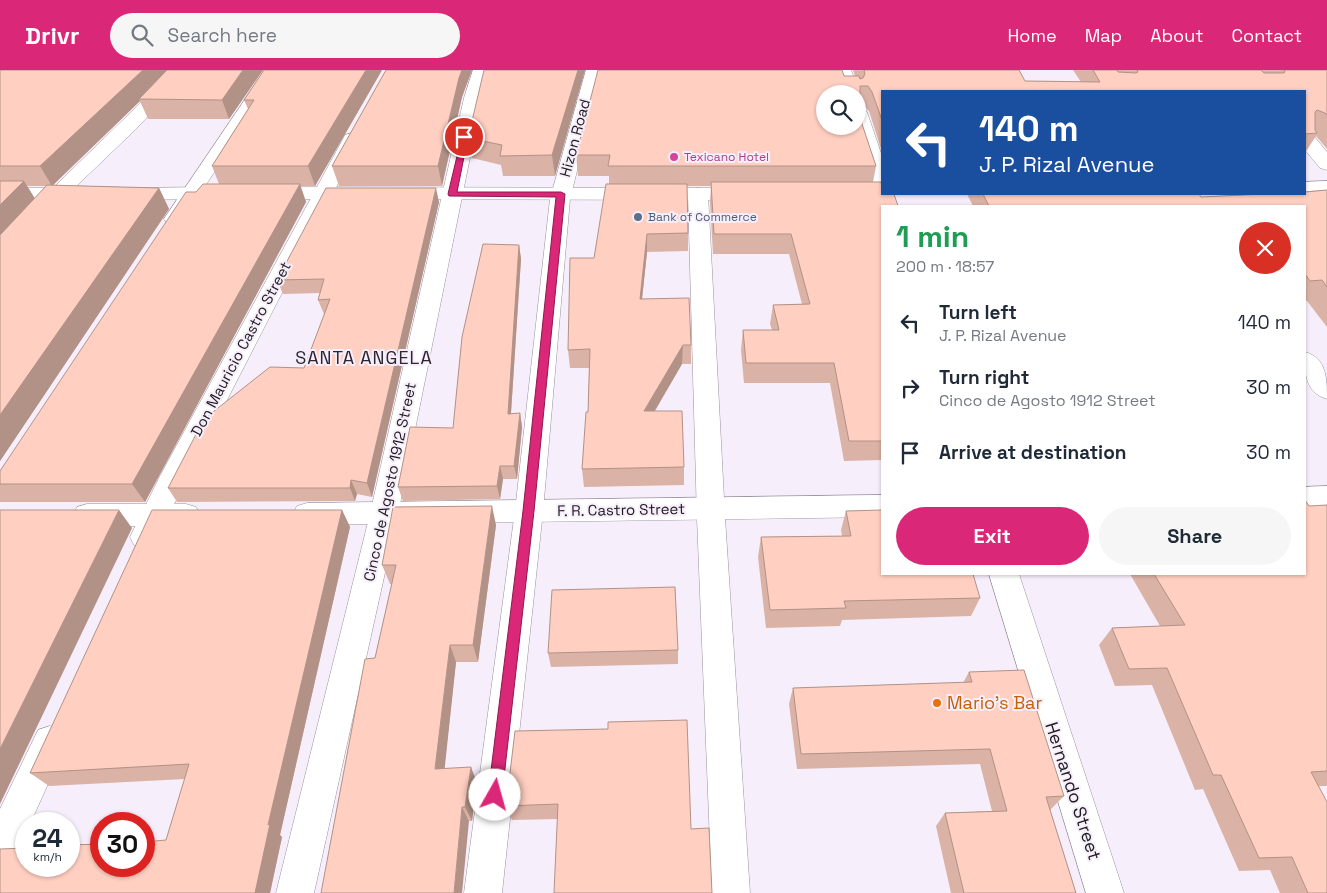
<!DOCTYPE html>
<html lang="en">
<head>
<meta charset="utf-8">
<style>
  :root { --surface:#fff; --page:#f6f6f7; --text:#1f2937; --muted:#747a83; --accent:#db2777 }
  body { margin:0; font-family:"Space Grotesk",sans-serif; background:var(--page); color:var(--text); height:100vh; display:flex; flex-direction:column; font-size:19px; white-space:nowrap }
  * { box-sizing:border-box; margin:0 }
  p { font-size:16px; color:var(--muted) }
  .icon { flex:none; width:28px; height:28px; fill:none; stroke:currentColor; stroke-width:2; stroke-linecap:round; stroke-linejoin:round }
  .map { position:relative; flex:1; overflow:hidden }
  .details { position:absolute; left:881px; top:135px; width:425px; height:370px; display:flex; flex-direction:column; background:var(--surface); border-radius:0px; box-shadow:0 1px 4px #0004 }
  .details>* { flex:none }
  .banner { position:absolute; left:881px; top:20px; width:425px; height:105px; border-radius:0px; box-shadow:0 1px 4px #0004; background:#1a4fa0; color:#fff; overflow:hidden }
  .fabs { position:absolute; left:816px; top:15px; display:grid; gap:10px }
  .fabs a { display:grid; place-items:center; width:50px; height:50px; border-radius:50%; background:var(--surface); box-shadow:0 1px 4px #0004; font-size:25px }
  .speed { position:absolute; left:15px; top:742px; display:flex; gap:10px; font-size:25px; font-weight:700; text-align:center }
  .speed>* { display:grid; place-content:center; width:65px; height:65px; border-radius:50%; background:var(--surface); box-shadow:0 1px 4px #0004; line-height:1 }
  .speed small { font-size:12px; font-weight:400 }
  .speed .limit { border:8px solid #d22; background:#fff; color:#111 }
  .pin { position:absolute; display:grid; place-items:center; width:42px; height:42px; color:#fff; margin:-21px; border:2px solid #fff; border-radius:50%; box-shadow:0 1px 5px #0007 }
  .me { position:absolute; width:55px; margin:-28px; rotate:7deg; stroke-linejoin:round; filter:drop-shadow(0 0 4px #0008) }
  .turn { display:flex; align-items:center; gap:18px; height:105px; padding:0 15px; font-size:22px }
  .turn .icon { width:65px; height:65px; stroke-width:2.5 }
  .turn b { display:block; font-size:35px; line-height:42px }
  .round { display:grid; place-items:center; flex:none; width:52px; height:52px; border-radius:26px; background:var(--page) }
  .overview { display:flex; align-items:center; justify-content:space-between; height:85px; padding:0 15px }
  h1 { font-size:30px; font-weight:600; line-height:38px; color:#1e9e55 }
  .button { display:flex; gap:10px; margin-top:auto; padding:10px 15px }
  .button a { flex:1; height:58px; border-radius:30px; background:var(--accent); color:#fff; font-size:20px; font-weight:600; line-height:58px; text-align:center }
  .button a+a { background:var(--page); color:var(--text) }
  ul { padding:0; list-style:none }
  li { display:flex; align-items:center; gap:15px; height:65px; padding:0 15px }
  li div { flex:1 }
  li b { display:block; font-size:19px }
  li em { font-style:normal }
  header { display:flex; align-items:center; gap:30px; box-sizing:border-box; height:70px; padding:0 25px; background:var(--accent); color:#fff }
  header strong { font-size:24px }
  nav { display:flex; gap:28px; margin-inline-start:auto; font-size:18px }
  .search { width:350px; height:45px; background:var(--page); display:flex; align-items:center; gap:12px; box-sizing:border-box; padding:0 18px; border-radius:28px; color:var(--muted); font-size:19px }
  .map>svg:first-child { display:block }
</style>
</head>
<body>
<header>
<strong>Drivr</strong>
<div class="search"><svg class="icon" aria-label="search" viewBox="0 0 24 24"><circle cx="10" cy="10" r="6"/><path d="M15 15l6 6"/></svg>Search here</div>
<nav><a>Home</a><a>Map</a><a>About</a><a>Contact</a></nav>
</header>
<div class="map">
<svg width="1327" height="823" viewBox="0 0 1327 823">
  <rect width="100%" height="100%" fill="#f7eefb"/>
  <g fill="none" stroke-linecap="round" stroke-linejoin="round">
    <defs>
      <path id="street" d="M174 0H191L136 59 64 128 8 190 0 192V172C56 113 116 58 174 0Z
        M265 0H281L181 153 174 155 167 153 164 149Z
        M473 0H489L482 28 398 444 314 823H276L370 444 464 28Z
        M586 0H602L570 129 543 441 502 823H464L515 441 550 129Z
        M835 0H851L860 24 858 27V24H842Z
        M858 37 864 38 867 42 882 86V119L875 117 872 113 854 56H858Z
        M1305 62 1312 64 1327 82V100L1320 98 1305 80Z
        M352 63 359 65 361 69 188 406 154 475 144 479 134 475 130 467 160 406 343 69 345 65Z
        M698 118 705 120 708 124 725 448 750 823H712L697 448 688 124 691 120Z
        M1305 282C1327 288 1327 309 1327 329 1304 322 1305 302 1305 282Z
        M989 504H1019L1124 823H1086Z
        M50 656 62 660 67 672 30 754H26V763L13 792 0 798V739L38 660Z"/>
      <path id="secondary" d="M1327 111V123L1305 124H1304L1305 112Z
        M221 117 228 119 231 123 228 127 221 129 124 130 117 128 114 124 117 120 124 118Z
        M267 117 749 118 756 120 759 124 756 128 749 130 267 129 260 127 257 123 260 119Z
        M0 118H76L83 120 86 124 83 128 76 130H0Z
        M1327 416V438L1305 439V417Z
        M882 425V447L307 455 297 452 293 444 297 436 307 433Z
        M87 434H186L196 437 200 445 196 453 186 456H87L77 453 73 445 77 437Z"/>
    </defs>
    <!-- street casing -->
    <use href="#street" stroke="#99919d" stroke-width="1"/>
    <!-- secondary casing -->
    <use href="#secondary" stroke="#99919d" stroke-width="1"/>
    <!-- street -->
    <use href="#street" fill="#fff" fill-rule="evenodd"/>
    <!-- secondary -->
    <use href="#secondary" fill="#fff" fill-rule="evenodd"/>
  </g>
  <!-- wall -->
  <path fill="#dbb2a6" fill-rule="evenodd" d="M0 0H263L229 49H148L140 31 53 115 159 118 169 139 0 391ZM27 116H46L35 129Z
    M382 0 315 116H300L306 132 145 432H0V401L196 122 219 114 212 96 248 39 244 30Z
    M386 0H472L462 27 442 116H339L332 96Z
    M585 0 555 106H503L501 95 472 88 468 68Z
    M853 0H1019L1025 11 1081 12 1073 0H1117L1119 2 1117 0H1327V79L1316 66 1305 83V21H882V82L869 41 864 36H859L858 43 876 96 873 112 882 136V390L844 391 830 313H744L741 280 743 260H772L770 254 773 235 802 234 789 184H713L710 132 711 116H687L688 163V181L647 182 642 229 691 275V294H682L655 341 684 397V415L584 417 582 399 588 342 589 298H570L568 280 594 188 609 114V106H578L576 85 844 6H855Z
    M1327 120V257L1307 231H1305V136H973L967 124H1199L1201 127Z
    M439 132 372 427 357 424 355 431 177 432 168 418 304 298 325 244H324L318 230 320 223 283 224 277 210Z
    M519 175 521 189 511 344 520 343 522 357 517 409H503L500 429 403 431 398 417 453 358Z
    M1327 435V716H1319L1327 823H1280L1270 800 1239 801 1203 719 1195 720 1152 615 1115 616 1099 575 1112 558 1160 556 1130 504H1305L1309 436Z
    M342 440 350 457 280 765 282 767 270 823H0L166 770 185 709 49 716 30 703Z
    M846 441 980 528 971 546 842 550 840 556 766 558 758 487 761 467 842 466 841 460Z
    M496 455 478 592H456L444 699 477 713 472 751H469L375 588 392 514H390L382 495Z
    M678 580V594L551 597 548 583Z
    M969 602 1064 726 1050 740 1076 823H951L936 756 945 743 992 741 980 694 797 699 789 634 793 618 963 613Z
    M608 659 691 759 712 823 558 749 512 750 506 736Z"/>
  <!-- shaded-wall -->
  <path fill="#b29187" d="M143 0H172L139 29 140 31 52 116 40 96Z
    M243 0H263L229 49 222 30Z
    M366 0H382L315 116 308 96Z
    M462 0H472L462 27 442 116 438 96 459 8Z
    M578 0H585L555 106 552 85Z
    M860 34 858 46V36Z
    M24 111 37 132 0 169V135Z
    M300 114 306 132 145 432 132 414Z
    M159 118 169 139 0 391V345Z
    M436 118 439 132 372 427 367 413Z
    M647 164V182L640 248V229Z
    M519 175 521 189 510 357 508 344Z
    M683 275 682 294 644 359V341Z
    M520 343 522 357 517 409 514 396Z
    M500 396 503 409 500 429 497 416Z
    M351 410 357 424 355 431 350 418Z
    M492 436 496 455 478 592 473 575Z
    M119 440 132 458 0 734V679Z
    M342 440 350 457 280 765 282 767 270 823H255L268 755Z
    M450 575 456 592 443 714 435 699Z
    M471 697 477 713 472 751 465 737Z
    M462 737 469 751 462 823H454Z"/>
  <!-- building -->
  <path fill="#ffcfc1" stroke="#b29187" d="M0 0H143L40 96H0Z
    M167 0H243L222 30 139 29Z
    M264 0H366L308 96H212L254 30H244Z
    M386 0H462L459 8 438 96H332Z
    M484 0H578L552 85 500 86 502 75 468 68Z
    M598 0H842L844 6H859L860 9 863 8 865 4 864 0H1019L1025 11 1100 12 1093 0H1117L1118 2 1136 3 1138 2 1137 0H1261L1264 3H1284L1285 2 1284 0H1327V45L1325 43 1317 40 1315 42V60L1317 63 1305 64V21H882V50L872 22 868 16H860V34L858 36V24H825V56H858V42L876 96H608L610 85H576Z
    M0 111H24L0 135Z
    M711 112H881L882 116V124H894L898 136H882V371H849L834 293H746L743 260H779L773 235 810 234 791 164H714Z
    M203 114H300L132 414H0V401L186 122H196Z
    M606 114H687L688 163 647 164 640 229 689 228 691 275H683L644 341H682L684 397 582 399 586 342H588L590 279 568 280 570 188H594Z
    M47 115 159 118 0 345V165Z
    M326 118H436L367 413 351 410 350 418H168L204 349 270 297 304 298 330 229 318 230 324 209 277 210Z
    M1327 120V217L1322 210 1310 211 1305 204V136H989L983 124H1199L1201 127 1264 124H1305V122Z
    M483 174 519 175 508 344 520 343 514 396H500L497 416 398 417 410 357 453 358 462 267Z
    M1305 430 1309 436 1327 435V701L1311 702 1327 732V823H1308L1292 787 1259 788 1221 705H1213L1167 598 1129 599 1112 558 1185 555 1154 504H1305Z
    M492 436 473 575H450L435 699 471 697 465 737H462L454 823H321L365 589 375 588 396 495H382L393 437Z
    M0 440H119L0 679Z
    M152 440H342L268 755 270 754 255 823H0V779L26 778V796H69V775L101 774V796H144V772L166 770 189 694 30 703Z
    M882 440V504H973L980 528 844 531 846 538 770 540 761 467 851 466 846 441Z
    M675 517 678 580 548 583 552 520Z
    M1024 600 1064 726 1046 727 1076 823H964L945 743 1007 741 990 679 801 684 793 618 972 612 969 602Z
    M687 650 691 759 709 758 712 823H554L558 734 506 736 515 661 608 659V652Z"/>
  <!-- route -->
  <path fill="#db2777" stroke="#8e194d" d="M462 65 468 67 457 122H561L565 124 534 441 502 725 500 730 495 732 490 730 488 725 523 441 556 127 449 126 448 124Z"/>
  <!-- markers -->
  <circle fill="#d1479c" stroke="#f7eefb" stroke-width="2" cx="674" cy="87" r="5"/>
  <circle fill="#5c6f8a" stroke="#f7eefb" stroke-width="2" cx="638" cy="147" r="5"/>
  <circle fill="#e8710a" stroke="#f7eefb" stroke-width="2" cx="937" cy="633" r="5"/>
  <g text-anchor="middle" stroke-width="4" stroke-linejoin="round" paint-order="stroke">
    <!-- far-hotel labels -->
    <g font-size="12" fill="#b23c85" stroke="#f7eefb" text-anchor="start">
      <text x="684" y="91">Texicano Hotel</text>
    </g>
    <!-- far-service labels -->
    <g font-size="12" fill="#4e5e75" stroke="#f7eefb" text-anchor="start">
      <text x="648" y="151">Bank of Commerce</text>
    </g>
    <!-- street labels -->
    <g font-size="15" fill="#1e1b1f" stroke="#f7eefb">
      <text transform="translate(575 68) rotate(-75)" y="5">Hizon Road</text>
      <text transform="translate(241 279) rotate(-62)" y="5">Don Mauricio Castro Street</text>
      <text transform="translate(390 412) rotate(-78)" y="5">Cinco de Agosto 1912 Street</text>
      <text transform="translate(621 440) rotate(-1)" y="5">F. R. Castro Street</text>
    </g>
    <!-- quarter labels -->
    <g font-size="18" letter-spacing="1" fill="#2d2630" stroke="#f7eefb">
      <text x="364" y="294">SANTA ANGELA</text>
    </g>
    <!-- near-food labels -->
    <g font-size="18" fill="#c56008" stroke="#f7eefb" text-anchor="start">
      <text x="947" y="639">Mario's Bar</text>
    </g>
    <!-- near-street labels -->
    <g font-size="18" fill="#1e1b1f" stroke="#f7eefb">
      <text transform="translate(1073 721) rotate(72)" y="6">Hernando Street</text>
    </g>
  </g>
</svg>
<div class="fabs">
<a><svg class="icon" aria-label="search" viewBox="0 0 24 24"><circle cx="10" cy="10" r="6"/><path d="M15 15l6 6"/></svg></a>
</div>
<div class="speed"><div>24<small>km/h</small></div><div class="limit">30</div></div>
<div class="pin" style="left:464px;top:67px;background:#d93025"><svg class="icon" aria-label="arrive" viewBox="0 0 24 24"><path d="M6 21V4h12l-3 4 3 4H6"/></svg></div>
<svg class="me" style="left:495px;top:725px" viewBox="-20 -20 40 40"><circle r="19" fill="#fff"/><path d="M0-13L10 11 0 6-10 11z" fill="#db2777"/></svg>
<div class="banner">
<div class="turn"><svg class="icon" aria-label="left" viewBox="0 0 24 24"><path d="M17 20v-9H6M10 6l-5 5 5 5"/></svg><div><b>140 m</b>J. P. Rizal Avenue</div></div>
</div>
<section class="details">
<div class="overview"><div><h1>1 min</h1><p>200 m · 18:57</p></div><a class="round" style="background:#d93025;color:#fff"><svg class="icon" aria-label="close" viewBox="0 0 24 24"><path d="M6 6l12 12M18 6L6 18"/></svg></a></div>
<ul>
<li><svg class="icon" aria-label="left" viewBox="0 0 24 24"><path d="M17 20v-9H6M10 6l-5 5 5 5"/></svg><div><b>Turn left</b><p>J. P. Rizal Avenue</p></div><em>140 m</em></li>
<li><svg class="icon" aria-label="right" viewBox="0 0 24 24"><path d="M7 20v-9h11M14 6l5 5-5 5"/></svg><div><b>Turn right</b><p>Cinco de Agosto 1912 Street</p></div><em>30 m</em></li>
<li><svg class="icon" aria-label="arrive" viewBox="0 0 24 24"><path d="M6 21V4h12l-3 4 3 4H6"/></svg><div><b>Arrive at destination</b></div><em>30 m</em></li>
</ul>
<div class="button"><a>Exit</a><a>Share</a></div>
</section>
</div>
</body>
</html>
